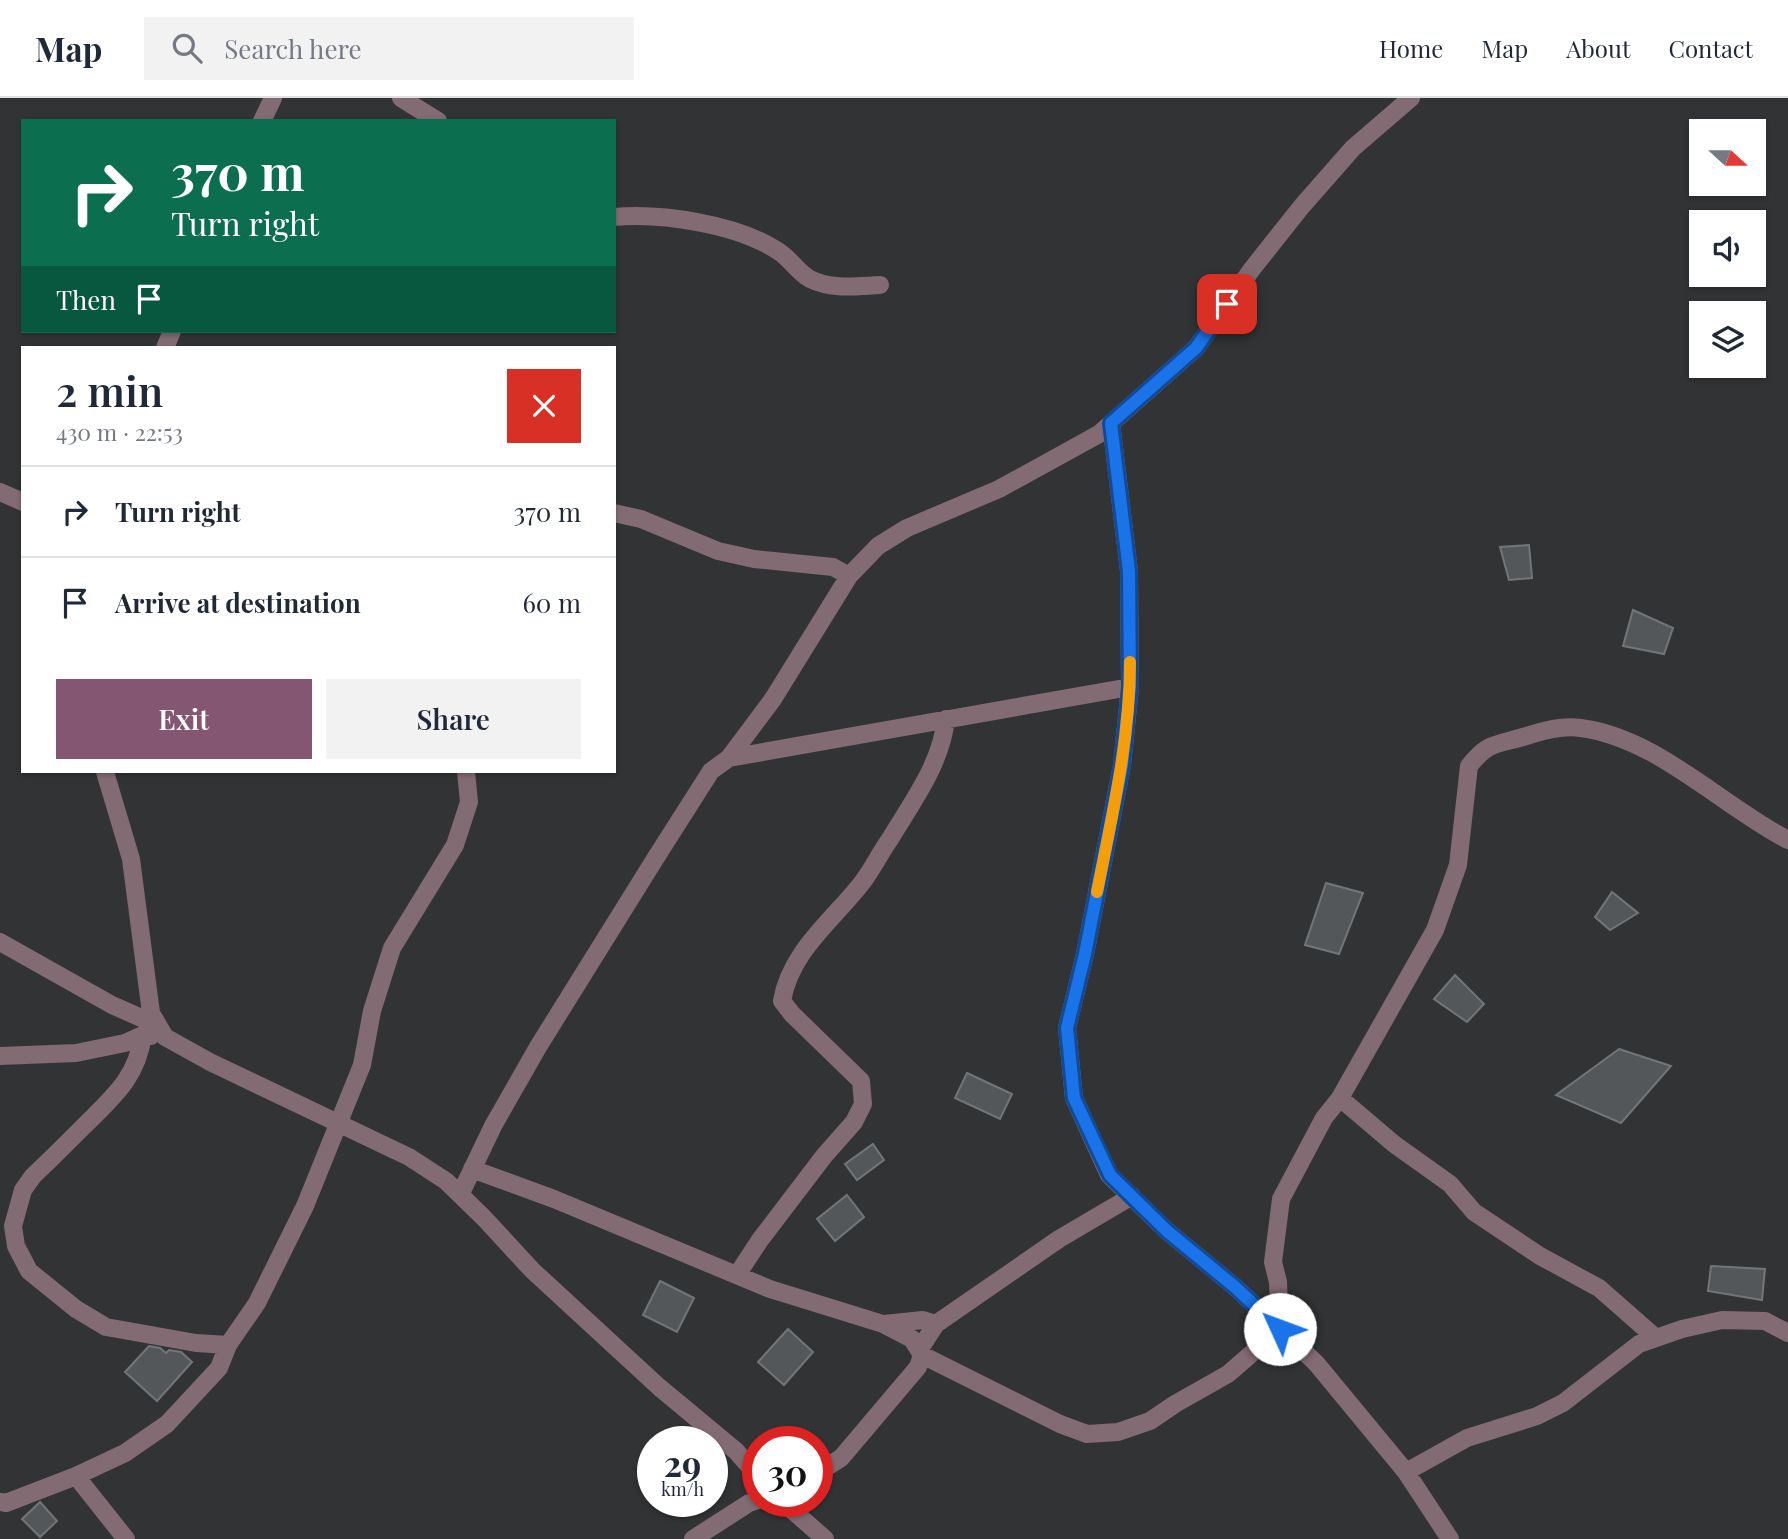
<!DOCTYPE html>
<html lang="en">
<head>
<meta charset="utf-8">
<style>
  :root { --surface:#fff; --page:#f2f2f3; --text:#1f2937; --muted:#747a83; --line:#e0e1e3; --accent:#845672 }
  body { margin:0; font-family:"Playfair Display",serif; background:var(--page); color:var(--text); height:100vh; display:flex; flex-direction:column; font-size:26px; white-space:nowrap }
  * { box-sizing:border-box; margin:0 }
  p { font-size:23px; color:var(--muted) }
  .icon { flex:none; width:38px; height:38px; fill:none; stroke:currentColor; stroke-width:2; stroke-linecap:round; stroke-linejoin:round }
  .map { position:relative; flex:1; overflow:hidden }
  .drawer { position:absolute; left:21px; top:248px; width:595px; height:427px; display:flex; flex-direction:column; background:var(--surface); border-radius:0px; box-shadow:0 2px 5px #0004 }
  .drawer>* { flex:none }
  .top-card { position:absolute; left:21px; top:21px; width:595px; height:214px; border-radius:0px; box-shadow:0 2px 5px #0004; background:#0b6e4f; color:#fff; overflow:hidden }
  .needle { width:46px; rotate:111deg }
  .buttons { position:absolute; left:1689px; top:21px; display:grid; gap:14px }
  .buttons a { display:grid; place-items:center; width:77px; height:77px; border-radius:0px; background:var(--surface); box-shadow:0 2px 5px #0004; font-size:35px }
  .speed { position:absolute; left:637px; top:1328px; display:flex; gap:14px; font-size:35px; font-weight:700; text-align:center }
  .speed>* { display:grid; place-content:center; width:91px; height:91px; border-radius:50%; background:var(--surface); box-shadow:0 2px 5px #0004; line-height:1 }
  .speed small { font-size:18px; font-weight:400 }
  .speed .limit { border:10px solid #d22; background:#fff; color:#111 }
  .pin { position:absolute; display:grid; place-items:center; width:60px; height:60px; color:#fff; margin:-30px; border-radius:14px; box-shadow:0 4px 10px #0006 }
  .me { position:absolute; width:77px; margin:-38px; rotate:313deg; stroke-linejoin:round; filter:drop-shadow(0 0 5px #0008) }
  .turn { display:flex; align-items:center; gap:24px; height:147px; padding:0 35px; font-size:32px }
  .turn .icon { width:91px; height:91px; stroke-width:2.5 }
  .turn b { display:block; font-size:49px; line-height:60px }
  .then { display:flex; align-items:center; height:66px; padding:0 35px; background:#0003; gap:14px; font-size:26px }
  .round { display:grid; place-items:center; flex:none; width:74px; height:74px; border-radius:0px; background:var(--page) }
  .head { display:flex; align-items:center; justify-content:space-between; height:119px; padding:0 35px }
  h1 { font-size:42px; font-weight:600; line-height:52px }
  .action { display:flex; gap:14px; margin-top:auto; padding:14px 35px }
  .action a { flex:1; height:80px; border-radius:0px; background:var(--accent); color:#fff; font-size:28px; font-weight:600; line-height:80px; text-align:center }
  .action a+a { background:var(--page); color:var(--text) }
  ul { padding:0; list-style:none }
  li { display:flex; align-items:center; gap:21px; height:91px; padding:0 35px; border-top:2px solid var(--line) }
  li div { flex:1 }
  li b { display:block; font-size:26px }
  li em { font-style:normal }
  header { display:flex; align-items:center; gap:42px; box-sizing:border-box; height:98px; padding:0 35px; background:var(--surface); border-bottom:2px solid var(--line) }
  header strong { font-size:33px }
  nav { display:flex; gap:38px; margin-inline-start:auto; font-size:24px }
  .search { width:490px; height:63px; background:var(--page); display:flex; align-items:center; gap:18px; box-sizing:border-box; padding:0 24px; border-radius:0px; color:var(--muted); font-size:26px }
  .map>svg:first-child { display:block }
</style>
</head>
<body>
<header>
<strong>Map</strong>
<div class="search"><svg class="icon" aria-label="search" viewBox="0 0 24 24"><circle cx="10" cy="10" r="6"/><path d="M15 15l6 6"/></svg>Search here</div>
<nav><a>Home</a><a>Map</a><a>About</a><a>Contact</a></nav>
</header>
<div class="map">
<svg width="1788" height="1441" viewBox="0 0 1788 1441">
  <rect width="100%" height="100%" fill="#313335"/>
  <!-- building -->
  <path fill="#545759" stroke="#737678" stroke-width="2" d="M1529 447 1532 480 1509 482 1500 449Z
    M1633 512 1673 530 1664 556 1623 548Z
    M1326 785 1363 795 1339 856 1305 847Z
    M1612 794 1638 815 1610 832 1595 819Z
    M1455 877 1484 906 1467 924 1434 901Z
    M1619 951 1671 968 1621 1025 1556 997Z
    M967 975 1012 996 1000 1021 955 1000Z
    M873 1046 884 1062 857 1082 845 1066Z
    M847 1097 864 1119 835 1143 817 1121Z
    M1711 1168 1765 1171 1762 1202 1708 1193Z
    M660 1183 694 1200 677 1234 643 1217Z
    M788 1231 813 1254 784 1287 758 1264Z
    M149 1248 160 1250 166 1255 169 1252 181 1254 192 1264 157 1303 125 1274Z
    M40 1404 57 1423 40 1439 22 1421Z"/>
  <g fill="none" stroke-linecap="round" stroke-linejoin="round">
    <!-- minor -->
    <path stroke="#836b73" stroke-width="18" d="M401 0 438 23
      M262 23 273 0
      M614 119C662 115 737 126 778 153 790 160 798 175 810 181 832 192 857 188 880 187
      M165 250 172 233
      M1111 325 1129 473 1130 589 1122 667 1085 856 1067 930 1074 1000 1109 1077 1167 1133 1235 1189 1316 1265 1406 1374 1450 1441
      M0 394 23 404
      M614 415 641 421 718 453 754 461 833 469 849 478
      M729 660 1130 589
      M105 674 131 761 151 915 165 939 210 964 409 1059 446 1083 484 1120 533 1173 659 1289 736 1353 758 1378
      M0 844 112 907 157 927
      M143 937C137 980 113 999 84 1028 67 1045 50 1062 33 1078L23 1092 13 1128 16 1148 29 1173 76 1211 106 1229 196 1245 228 1247
      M0 958 76 955 125 945 143 937 151 938
      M1340 1000 1394 1046 1450 1086 1474 1114 1540 1158 1599 1190 1656 1240
      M472 1071 554 1101 770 1191 883 1226 912 1241 922 1257 918 1269 841 1360 817 1375
      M460 1097 493 1028 538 949 655 761 711 673 729 660 773 601 849 478 878 448 907 430 999 391 1099 336 1196 250 1252 171 1302 108 1353 50 1411 0
      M737 1177 760 1142 824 1058 854 1024 863 1006 861 983 792 916 782 903C790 854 832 823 861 786 872 772 880 755 890 741 913 703 941 666 946 621
      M884 1226 923 1222 936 1226
      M1280 1231 1278 1184 1273 1164 1281 1101 1324 1020 1340 1000 1435 832 1458 767 1469 668C1488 644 1496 647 1523 639 1542 633 1562 627 1581 630 1657 640 1722 708 1788 742
      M919 1252 936 1226 1059 1141 1132 1098
      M922 1257 1060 1326 1087 1336 1118 1334 1150 1323 1175 1306 1228 1276 1280 1231
      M1406 1374 1467 1340 1537 1318 1563 1305 1639 1246 1682 1231 1722 1222 1765 1223 1788 1235
      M76 1378 126 1441
      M0 1404 6 1405 76 1378 125 1355 167 1326 219 1270 228 1247 257 1205 305 1108 362 967 372 913 392 850 455 747 469 704 466 674
      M783 1404 825 1441
      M693 1441 749 1405 758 1402"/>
  </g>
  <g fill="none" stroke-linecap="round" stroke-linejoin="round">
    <defs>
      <path id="route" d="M1227 206 1196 250 1111 325 1129 473 1130 589 1122 667 1085 856 1067 930 1074 1000 1110 1077 1167 1133 1235 1189 1280 1231"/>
    </defs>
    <!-- route casing -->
    <use href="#route" stroke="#114b97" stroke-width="18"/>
    <!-- route -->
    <use href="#route" stroke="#1a73e8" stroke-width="12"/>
    <!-- slow -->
    <path stroke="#f59e0b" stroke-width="12" d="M1097 794C1112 718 1130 642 1130 564"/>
  </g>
</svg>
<div class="buttons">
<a><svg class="needle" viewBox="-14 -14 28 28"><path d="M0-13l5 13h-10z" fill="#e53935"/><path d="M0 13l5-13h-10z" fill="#747a83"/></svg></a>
<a><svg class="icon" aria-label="sound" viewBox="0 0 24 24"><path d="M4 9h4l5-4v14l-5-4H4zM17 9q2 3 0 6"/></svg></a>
<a><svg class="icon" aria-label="layers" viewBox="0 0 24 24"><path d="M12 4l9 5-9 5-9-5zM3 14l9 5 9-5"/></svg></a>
</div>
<div class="speed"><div>29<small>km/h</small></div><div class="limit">30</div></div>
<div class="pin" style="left:1227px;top:206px;background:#d93025"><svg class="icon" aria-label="arrive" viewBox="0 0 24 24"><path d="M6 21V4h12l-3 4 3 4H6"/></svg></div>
<svg class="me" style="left:1280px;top:1231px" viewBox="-20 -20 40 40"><circle r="19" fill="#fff"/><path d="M0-13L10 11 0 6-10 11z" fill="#1a73e8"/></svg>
<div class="top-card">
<div class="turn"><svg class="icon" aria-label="right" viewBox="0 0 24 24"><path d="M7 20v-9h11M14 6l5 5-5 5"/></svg><div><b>370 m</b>Turn right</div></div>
<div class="then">Then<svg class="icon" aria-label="arrive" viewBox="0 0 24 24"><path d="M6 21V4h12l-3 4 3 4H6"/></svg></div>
</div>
<section class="drawer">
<div class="head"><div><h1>2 min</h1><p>430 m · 22:53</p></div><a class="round" style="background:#d93025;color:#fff"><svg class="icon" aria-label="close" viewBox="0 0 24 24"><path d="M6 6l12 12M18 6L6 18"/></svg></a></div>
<ul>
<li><svg class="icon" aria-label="right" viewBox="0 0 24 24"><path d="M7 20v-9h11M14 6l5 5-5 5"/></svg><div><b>Turn right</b></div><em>370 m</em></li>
<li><svg class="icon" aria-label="arrive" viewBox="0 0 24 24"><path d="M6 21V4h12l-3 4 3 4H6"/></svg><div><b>Arrive at destination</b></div><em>60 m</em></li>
</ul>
<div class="action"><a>Exit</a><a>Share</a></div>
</section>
</div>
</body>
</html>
